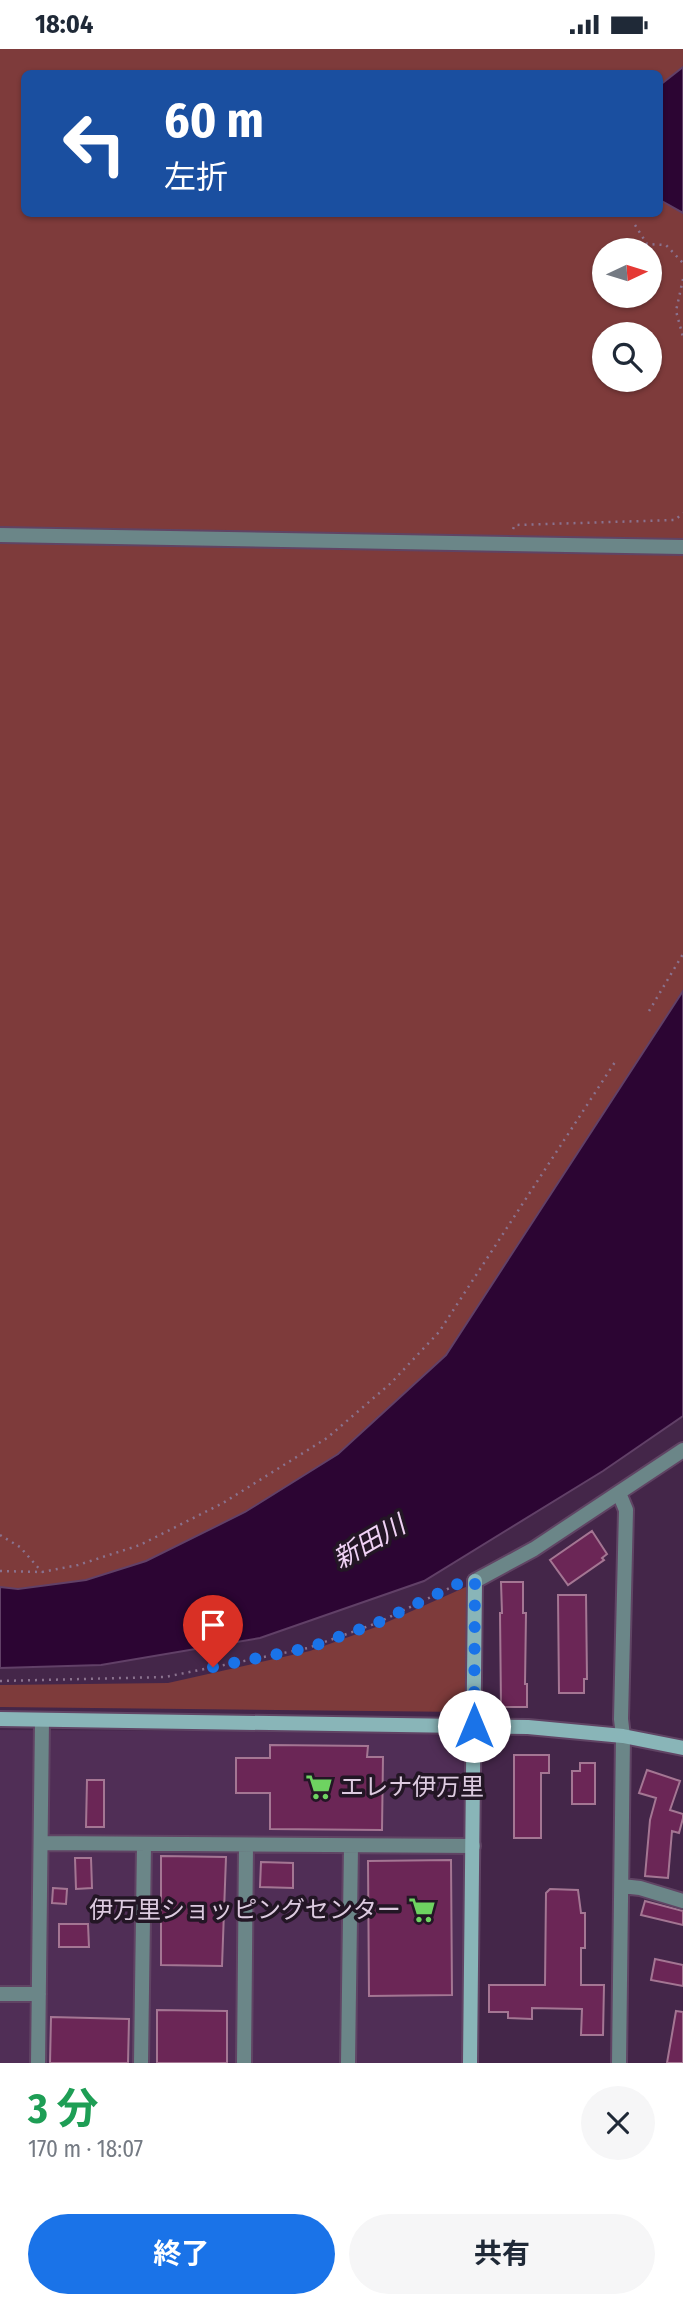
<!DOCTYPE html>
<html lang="ja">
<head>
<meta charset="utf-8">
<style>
  :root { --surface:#fff; --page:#f6f6f7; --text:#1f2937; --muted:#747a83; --accent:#1a73e8 }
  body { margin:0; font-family:"Fira Sans Condensed","Noto Sans JP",sans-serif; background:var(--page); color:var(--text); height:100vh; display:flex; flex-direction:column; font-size:26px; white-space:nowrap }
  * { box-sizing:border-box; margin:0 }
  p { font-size:23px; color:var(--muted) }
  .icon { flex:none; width:38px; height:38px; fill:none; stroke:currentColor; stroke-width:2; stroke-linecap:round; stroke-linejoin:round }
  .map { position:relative; height:2014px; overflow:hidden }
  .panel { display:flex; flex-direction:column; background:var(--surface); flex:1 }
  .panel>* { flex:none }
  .guide { position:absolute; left:21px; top:21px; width:642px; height:147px; border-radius:10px; box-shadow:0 2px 5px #0004; background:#1a4fa0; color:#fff; overflow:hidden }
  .needle { width:46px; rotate:86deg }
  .controls { position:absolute; left:592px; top:189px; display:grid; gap:14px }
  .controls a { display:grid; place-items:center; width:70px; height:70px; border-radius:50%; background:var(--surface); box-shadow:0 2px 5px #0004; font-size:35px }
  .pin { position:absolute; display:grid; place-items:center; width:60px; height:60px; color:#fff; margin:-72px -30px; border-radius:50% 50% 50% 0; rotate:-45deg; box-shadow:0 0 7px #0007 }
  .pin .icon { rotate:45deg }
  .me { position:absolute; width:77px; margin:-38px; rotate:0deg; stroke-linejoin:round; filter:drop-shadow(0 0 5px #0008) }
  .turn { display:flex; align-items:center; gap:24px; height:147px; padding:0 28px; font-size:32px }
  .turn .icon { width:91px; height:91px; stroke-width:2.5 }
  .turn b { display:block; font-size:49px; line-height:60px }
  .round { display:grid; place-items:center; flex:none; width:74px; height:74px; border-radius:37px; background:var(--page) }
  .summary { display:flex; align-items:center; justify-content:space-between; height:119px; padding:0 28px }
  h1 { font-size:42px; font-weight:700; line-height:52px; color:#1e9e55 }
  .action { display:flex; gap:14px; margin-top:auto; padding:14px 28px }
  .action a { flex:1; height:80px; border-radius:42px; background:var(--accent); color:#fff; font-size:28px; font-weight:700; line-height:80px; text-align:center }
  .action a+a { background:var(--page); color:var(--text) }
  .status { display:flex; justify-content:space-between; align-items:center; height:49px; padding:0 35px; background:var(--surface); direction:ltr }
  .status svg { height:19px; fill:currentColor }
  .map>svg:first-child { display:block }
</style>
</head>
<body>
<div class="status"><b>18:04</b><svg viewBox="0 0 49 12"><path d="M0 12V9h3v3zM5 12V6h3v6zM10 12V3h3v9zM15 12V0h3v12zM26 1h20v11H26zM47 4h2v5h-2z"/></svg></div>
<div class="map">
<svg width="683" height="2014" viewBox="0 0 683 2014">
  <rect width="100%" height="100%" fill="#442649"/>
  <!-- built -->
  <path fill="#502e56" d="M0 1681 468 1683 465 2014H0Z"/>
  <!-- green -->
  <path fill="#7e3b3b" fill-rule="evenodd" d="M0 0H683V18L660 36V24H24V164H660V151L683 164V942L446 1306 338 1405 245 1463 146 1512 86 1531 18 1540 0 1538ZM604 201H649V247H604ZM604 285H649V331H604Z
    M468 1537 466 1663 0 1658V1636L168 1634 310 1602 376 1578Z"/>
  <!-- water -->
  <path fill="#2c0533" stroke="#614067" stroke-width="2" d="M683 18V164L660 151V36Z
    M683 942V1367L603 1422 424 1532 260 1589 101 1616 0 1619V1538L18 1540 86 1531 146 1512 245 1463 338 1405 446 1306Z"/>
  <!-- building -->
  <path fill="#6b2656" stroke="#a47693" stroke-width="2" d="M592 1482 607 1505 602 1509 604 1511 568 1536 550 1511Z
    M501 1533H523V1564H526L525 1635H527V1658H501L500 1564H502Z
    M558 1546H586L587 1630H584V1644H559Z
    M270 1696 368 1697 367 1708H383L382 1781 270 1780V1744H236V1709H270Z
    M514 1706H549V1724H541V1789H514Z
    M580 1714H595V1755H572V1722H580Z
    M647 1721 680 1732 670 1761 683 1765V1769L679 1784 672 1782 668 1829 645 1827 650 1771 656 1749 639 1744Z
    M87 1731H104V1778H86Z
    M161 1807 226 1808 222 1917 161 1916Z
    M75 1809H91L92 1839 76 1840Z
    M451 1811 452 1946 369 1947 368 1812Z
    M261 1813 293 1814V1839L260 1838Z
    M53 1839 67 1840 66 1855 52 1854Z
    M550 1840 578 1841 581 1864H585V1899H581V1936H604L603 1986H581L582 1960 532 1959V1970L508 1969V1963H489V1936H545L546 1844Z
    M645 1852 683 1862V1876L641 1866Z
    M59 1875H88L89 1898H59Z
    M655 1910 683 1916V1937L651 1931Z
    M157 1961 227 1962V2014H157Z
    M676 1962 683 1963V2014H667Z
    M51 1968 129 1970 128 2014H50Z"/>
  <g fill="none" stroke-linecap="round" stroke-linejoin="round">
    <defs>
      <path id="street" d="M0 486 683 498
        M475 1532 534 1500 683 1401
        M41 1794 473 1797
        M622 1837 640 1839 683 1852
        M0 1945H39
        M38 2014 42 1671
        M141 2014 144 1795
        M244 2014 246 1796
        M348 2014 351 1797
        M619 2014 623 1687 621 1670 626 1461 619 1444"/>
      <path id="secondary" d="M0 1670 528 1678 623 1687 683 1699
        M470 2014 475 1532"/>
    </defs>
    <!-- street casing -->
    <use href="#street" stroke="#604464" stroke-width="18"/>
    <!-- secondary casing -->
    <use href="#secondary" stroke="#604464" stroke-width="18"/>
    <!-- path -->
    <path stroke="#8a728e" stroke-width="2.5" stroke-dasharray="2 5" stroke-linecap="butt" d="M635 176 647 195 666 196 683 214
      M683 230 676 262 683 288
      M513 480 515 476 675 471 683 464
      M649 962 683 905
      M0 1486 20 1498 42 1523
      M0 1522 42 1523 78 1516 140 1496 223 1454 327 1389 391 1334 439 1283 617 1010
      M0 1632 165 1628 308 1599 377 1574 460 1534"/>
    <!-- street -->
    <use href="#street" stroke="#6b8688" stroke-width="14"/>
    <!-- secondary -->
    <use href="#secondary" stroke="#89b5b8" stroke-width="14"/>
  </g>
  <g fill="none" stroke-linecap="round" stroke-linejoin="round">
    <!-- route -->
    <path stroke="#1a73e8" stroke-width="12" stroke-dasharray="0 21.6" d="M213 1618 308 1599 377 1574 464 1532H475L474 1677"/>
  </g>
  <!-- icons -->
  <defs>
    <symbol id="supermarket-bare" viewBox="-9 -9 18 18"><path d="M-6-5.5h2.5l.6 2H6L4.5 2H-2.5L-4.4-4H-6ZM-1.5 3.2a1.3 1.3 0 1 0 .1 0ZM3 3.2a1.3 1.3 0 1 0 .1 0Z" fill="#6ed361" stroke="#231625" stroke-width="2.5" paint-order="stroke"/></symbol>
  </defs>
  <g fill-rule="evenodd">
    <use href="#supermarket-bare" x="300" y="1719" width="38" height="38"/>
    <use href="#supermarket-bare" x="403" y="1842" width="38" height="38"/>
  </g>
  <g text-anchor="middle" stroke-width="7" stroke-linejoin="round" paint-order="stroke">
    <!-- poi labels -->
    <g font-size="24" fill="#ddcbe0" stroke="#231625" text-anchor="start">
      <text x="340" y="1746">エレナ伊万里</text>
      <text x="401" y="1869" text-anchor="end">伊万里ショッピングセンター</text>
    </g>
    <!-- water labels -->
    <g font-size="26" font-style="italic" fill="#f0d2f5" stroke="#231625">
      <text transform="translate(369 1493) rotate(-30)" y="9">新田川</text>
    </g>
  </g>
</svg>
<div class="controls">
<a><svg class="needle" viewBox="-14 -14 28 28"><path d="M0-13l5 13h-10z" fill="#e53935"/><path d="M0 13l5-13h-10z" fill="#747a83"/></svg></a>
<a><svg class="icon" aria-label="search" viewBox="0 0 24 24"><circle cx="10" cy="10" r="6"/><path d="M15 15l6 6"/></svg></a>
</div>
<div class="pin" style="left:213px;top:1618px;background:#d93025"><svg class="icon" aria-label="arrive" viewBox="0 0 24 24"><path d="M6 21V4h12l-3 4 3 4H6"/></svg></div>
<svg class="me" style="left:474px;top:1677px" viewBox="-20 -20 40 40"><circle r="19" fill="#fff"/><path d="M0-13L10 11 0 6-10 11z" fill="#1a73e8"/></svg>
<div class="guide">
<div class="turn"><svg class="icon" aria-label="left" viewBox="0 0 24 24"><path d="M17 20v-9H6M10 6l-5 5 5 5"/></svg><div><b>60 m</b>左折</div></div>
</div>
</div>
<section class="panel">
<div class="summary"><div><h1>3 分</h1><p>170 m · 18:07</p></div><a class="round"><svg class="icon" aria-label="close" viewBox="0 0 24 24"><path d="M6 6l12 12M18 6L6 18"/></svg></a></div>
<div class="action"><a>終了</a><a>共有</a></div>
</section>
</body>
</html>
